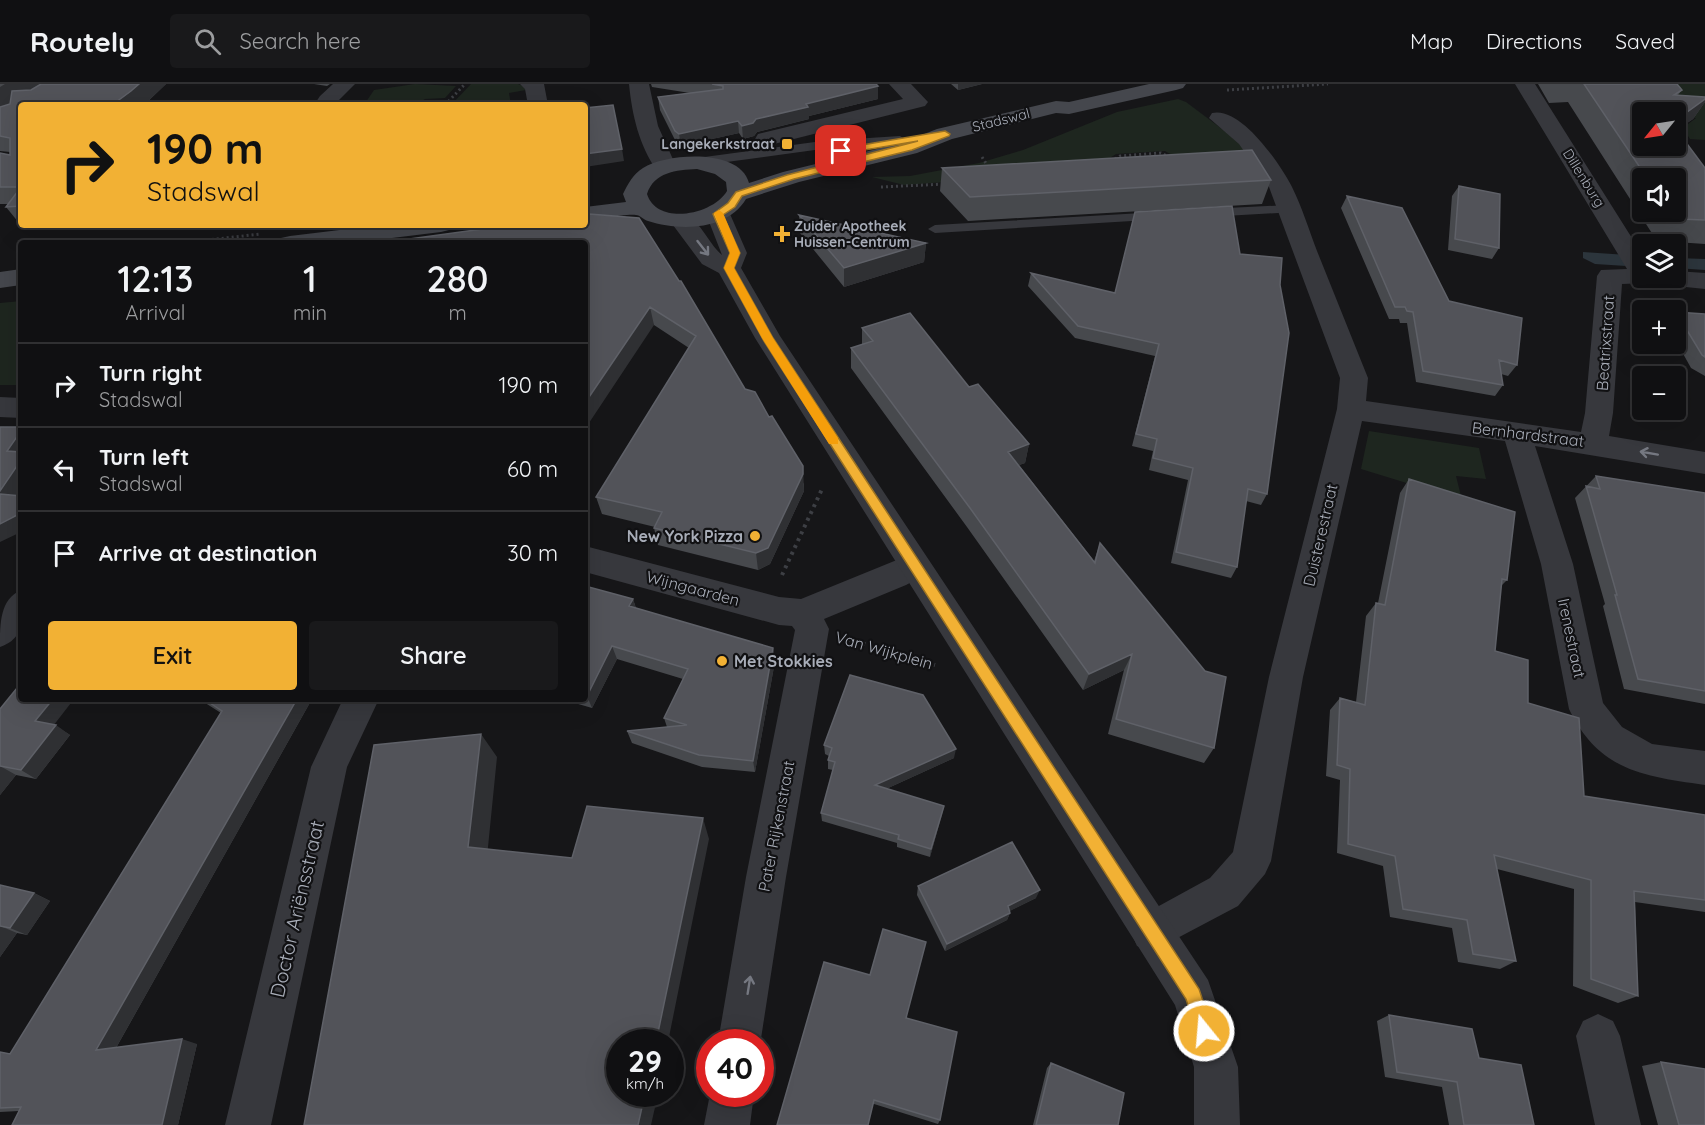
<!DOCTYPE html>
<html lang="en">
<head>
<meta charset="utf-8">
<style>
  :root { --surface:#101012; --page:#19191b; --text:#f1f3f6; --muted:#9c9d9f; --line:#303032; --accent:#f2b134 }
  body { margin:0; font-family:Quicksand,sans-serif; background:var(--page); color:var(--text); height:100vh; display:flex; flex-direction:column; font-size:22px; white-space:nowrap }
  * { box-sizing:border-box; margin:0 }
  p { font-size:20px; color:var(--muted) }
  .icon { flex:none; width:33px; height:33px; fill:none; stroke:currentColor; stroke-width:2; stroke-linecap:round; stroke-linejoin:round }
  .map { position:relative; flex:1; overflow:hidden }
  .panel { position:absolute; left:18px; top:156px; width:570px; height:462px; display:flex; flex-direction:column; background:var(--surface); border-radius:6px; box-shadow:0 6px 24px #0002,0 0 0 2px var(--line) }
  .panel>* { flex:none }
  .guide { position:absolute; left:18px; top:18px; width:570px; height:126px; border-radius:6px; box-shadow:0 6px 24px #0002,0 0 0 2px var(--line); background:#f2b134; color:#111; overflow:hidden }
  .needle { width:39px; rotate:240deg }
  .controls { position:absolute; left:1632px; top:18px; display:grid; gap:12px }
  .controls a { display:grid; place-items:center; width:54px; height:54px; border-radius:6px; background:var(--surface); box-shadow:0 6px 24px #0002,0 0 0 2px var(--line); font-size:30px }
  .speed { position:absolute; left:606px; top:945px; display:flex; gap:12px; font-size:30px; font-weight:700; text-align:center }
  .speed>* { display:grid; place-content:center; width:78px; height:78px; border-radius:50%; background:var(--surface); box-shadow:0 6px 24px #0002,0 0 0 2px var(--line); line-height:1 }
  .speed small { font-size:15px; font-weight:400 }
  .speed .limit { border:9px solid #d22; background:#fff; color:#111 }
  .pin { position:absolute; display:grid; place-items:center; width:51px; height:51px; color:#fff; margin:-26px; border-radius:12px; box-shadow:0 3px 9px #0006 }
  .me { position:absolute; width:66px; margin:-33px; rotate:343deg; stroke-linejoin:round; filter:drop-shadow(0 0 4px #0008) }
  .turn { display:flex; align-items:center; gap:21px; height:126px; padding:0 30px; font-size:27px }
  .turn .icon { width:78px; height:78px; stroke-width:2.5 }
  .turn b { display:block; font-size:42px; line-height:51px }
  .eta { display:flex; justify-content:space-evenly; align-items:center; height:102px; text-align:center }
  .eta b { font-size:36px; font-weight:600; line-height:42px }
  .cta { display:flex; gap:12px; margin-top:auto; padding:12px 30px }
  .cta a { flex:1; height:69px; border-radius:6px; background:var(--accent); color:#111; font-size:24px; font-weight:600; line-height:69px; text-align:center }
  .cta a+a { background:var(--page); color:var(--text) }
  ul { padding:0; list-style:none }
  li { display:flex; align-items:center; gap:18px; height:84px; padding:0 30px; border-top:2px solid var(--line) }
  li div { flex:1 }
  li b { display:block; font-size:22px }
  li em { font-style:normal }
  header { display:flex; align-items:center; gap:36px; box-sizing:border-box; height:84px; padding:0 30px; background:var(--surface); border-bottom:2px solid var(--line) }
  header strong { font-size:28px }
  nav { display:flex; gap:33px; margin-inline-start:auto; font-size:21px }
  .search { width:420px; height:54px; background:var(--page); display:flex; align-items:center; gap:15px; box-sizing:border-box; padding:0 21px; border-radius:6px; color:var(--muted); font-size:22px }
  .map>svg:first-child { display:block }
</style>
</head>
<body>
<header>
<strong>Routely</strong>
<div class="search"><svg class="icon" aria-label="search" viewBox="0 0 24 24"><circle cx="10" cy="10" r="6"/><path d="M15 15l6 6"/></svg>Search here</div>
<nav><a>Map</a><a>Directions</a><a>Saved</a></nav>
</header>
<div class="map">
<svg width="1705" height="1041" viewBox="0 0 1705 1041">
  <rect width="100%" height="100%" fill="#161618"/>
  <!-- green -->
  <path fill="#1e261f" d="M415 0 456 2 445 14 425 15 415 21H364L374 6Z
    M471 0H518L526 3V6L509 9 511 21H451Z
    M1647 0H1705V56L1690 55 1683 44 1696 34 1676 33V28Z
    M1178 15 1186 18 1242 60 1249 72 1191 82 1165 67 1116 70 1105 77 973 96 904 101 872 93 910 92 979 79 1023 66 1117 28Z
    M21 217V301H0V219Z
    M1369 347 1479 364 1486 395 1456 392 1462 416 1361 385Z"/>
  <!-- water -->
  <path fill="#2c353c" d="M1583 168 1642 172V183L1595 180 1583 174Z
    M1676 174 1705 175V186L1676 184Z"/>
  <g fill="none" stroke-linecap="round" stroke-linejoin="round">
    <!-- path-far1 -->
    <path stroke="#3d3f44" stroke-width="3" stroke-dasharray="2 3" stroke-linecap="butt" d="M1227 6 1328 0
      M445 21 465 0
      M982 73 989 84
      M1115 75 1120 72 1161 69 1169 73
      M881 103 946 100
      M182 159 260 150"/>
    <!-- path -->
    <path stroke="#3d3f44" stroke-width="4" stroke-dasharray="3 4.5" stroke-linecap="butt" d="M782 491 823 403
      M848 555 935 581"/>
    <!-- service -->
    <path fill="#37383d" fill-rule="evenodd" d="M900 52 906 56 905 59 822 65 697 82 690 78 697 74 822 57Z
      M1289 121 1294 122 1296 125 1294 128 1207 133 1200 129 1207 125Z
      M1160 128 1167 132 1165 135 935 149 928 145 935 141Z"/>
    <!-- minor -->
    <path fill="#37383d" fill-rule="evenodd" d="M333 0H355L334 21H314L320 12Z
      M520 0H544L548 21H528L525 5Z
      M629 0H649L658 42 676 82 673 87 665 89 657 87C639 61 632 31 629 0Z
      M889 0H911L928 18 925 22 766 62 758 60 755 55 758 50 903 15Z
      M1515 0H1535L1642 170V194H1676V187L1705 189V205L1647 199 1622 200 1613 329 1609 352 1705 368V390L1535 362 1573 480 1603 619 1622 643 1652 660 1705 667V701C1643 692 1599 687 1569 625L1541 480 1505 357 1362 337 1303 593 1271 777 1265 790 1238 822 1151 868 1137 862 1131 848 1137 834 1210 794 1233 768 1269 593 1337 325 1340 294 1269 103 1239 60 1209 34 1212 29C1241 22 1280 80 1292 103 1302 123 1309 146 1317 167 1334 209 1351 252 1368 294L1366 317 1581 348 1585 329 1597 192 1601 186 1627 185Z
      M0 313 21 314V334L0 333Z
      M585 462 779 513 801 515 914 469 925 473 930 482 925 491 906 501 824 535 829 545 786 793 760 961V958H718L746 793 795 546 792 542 779 541 585 488Z
      M21 506C21 531 28 553 0 563 0 538 0 516 21 506Z
      M343 615H379L347 683 271 1041H225L311 683Z
      M1598 930 1613 937 1620 952 1641 1041H1595L1576 952 1583 937Z
      M710 1010H754L750 1041H704Z"/>
    <!-- tertiary -->
    <path fill="#37383d" fill-rule="evenodd" d="M718 123 726 125 730 130 747 169 741 184 780 252 1208 896 1238 983 1240 1041H1194V983L1175 921 755 254 719 189 702 180 670 137 674 132C698 126 706 158 722 171L706 130 710 125Z"/>
    <!-- secondary -->
    <path fill="#45474d" fill-rule="evenodd" d="M1149 0H1186L1183 4 1176 6 1069 30 1056 29 952 55 917 69 799 98 746 115C727 147 679 147 648 137 644 136 640 131 636 131 628 129 595 136 585 137V123L626 118 623 110C628 100 633 90 643 84 667 69 740 64 749 99L783 88 901 59 937 45 1056 17 1069 18ZM697 85 715 90 726 98 727 107C713 131 657 142 647 110 654 88 676 86 697 85Z
      M381 141H453L449 146 441 148 351 159H278L281 154 290 152Z
      M21 185V201L0 204V188Z"/>
  </g>
  <!-- wall -->
  <path fill="#47494d" fill-rule="evenodd" d="M0 0H166L144 21H21V139H19L6 123 8 120H0V69L10 71V68L0 67Z
    M314 0H330L327 2Z
    M651 0H876L878 15 809 32V35L757 48 754 52 743 55 739 49 681 62 677 60 660 26 658 13 690 9 652 3Z
    M951 0H982L958 6Z
    M1538 0H1677L1682 6 1678 11 1705 13V18L1693 35 1676 46 1705 84V160L1661 157 1655 154 1568 18 1549 19ZM1642 94H1676V128H1642Z
    M942 84 1271 96 1262 120 968 137 940 107Z
    M1459 102 1499 164 1492 175 1448 166 1452 112Z
    M1347 112 1449 217 1517 281 1508 292 1501 290 1503 301 1495 312 1416 298 1407 239H1400L1399 235H1389L1341 124Z
    M585 131 745 305 804 400V407L770 480 758 486 658 461 654 444 655 443 602 430 596 413 689 264 654 241Z
    M799 131 926 159 924 178 844 203 800 149Z
    M1240 170 1280 201 1267 410 1261 421 1246 417 1237 483 1231 494 1171 479 1188 396 1149 386 1153 367 1132 362 1155 272 1075 254 1028 202 1031 189 1115 209Z
    M1676 228 1705 230V292L1691 284 1676 257Z
    M862 244 969 303 1029 360 1025 379 1019 381 1094 477 1100 459 1214 664 1204 679 1108 650 1124 586 1083 606 967 443 851 284V264L862 261Z
    M1596 392 1705 409V620L1624 605 1603 522 1605 520 1575 414Z
    M1409 395 1507 496 1501 502 1495 567 1528 619 1584 712 1705 731V828L1635 818 1638 912 1618 919 1573 902 1574 805 1497 785 1516 877 1500 885 1458 878 1452 844 1390 833 1383 782 1337 769 1340 696 1326 692 1330 626 1340 614 1356 618 1366 532 1376 519H1378L1400 409Z
    M585 502 633 515 636 524 773 564 775 577 755 688 702 683 632 659 627 647 667 643 664 634 683 595 617 575 592 624 561 615H585Z
    M199 615H312L116 964 197 960 178 1041H12L19 1027 0 1028V968L10 970 221 629Z
    M0 625 54 641 70 651 36 695 16 691 0 711Z
    M824 661 954 674 886 705 944 722 930 773 897 763V759L822 737 821 729 833 686 828 685V676L829 672 825 670Z
    M0 801 34 809 50 817 27 851 17 849 0 873Z
    M918 802 1036 814 1009 827 1010 829 1007 836 945 867 917 811Z
    M1389 931 1479 974 1534 1041H1449L1442 1003 1385 993 1377 937Z
    M906 934 940 1036 938 1040 874 1020 777 1041Z
    M1661 978 1705 1041H1658L1642 982Z
    M1051 979 1118 1041H1033L1047 984Z"/>
  <!-- shaded-wall -->
  <path fill="#2f3033" d="M5 0H43L0 26V3Z
    M139 0H166L144 21H112Z
    M958 0H982L958 6Z
    M878 2V15L809 32V35L757 48 754 52 743 55 742 42 756 35 806 20Z
    M1705 15V18L1693 35 1676 47V36Z
    M738 37 739 49 681 62 679 50Z
    M622 65 624 77 585 83V70Z
    M926 159 924 178 844 203V184Z
    M650 223 654 241 585 345V319Z
    M21 347V407L11 422 0 412V407L7 367Z
    M1029 360 1025 379 1005 386 1008 368Z
    M803 382 804 407 770 480 758 486 756 469Z
    M21 429V448L0 458V440Z
    M633 515 637 528 629 522Z
    M612 562 617 575 592 624 587 612Z
    M773 564 775 577 755 688 753 677Z
    M1132 570 1124 586 1083 606 1089 590Z
    M53 615H74L50 646 35 637Z
    M297 615H312L112 971 96 966Z
    M56 641 70 651 36 695 21 686Z
    M481 650 497 673 486 783 468 763Z
    M956 665 954 674 875 710V701Z
    M0 682 16 691 0 711Z
    M944 722 942 731 930 773 931 765Z
    M703 734 709 755 668 958H656Z
    M1040 806 1036 814 1004 830 1008 822Z
    M34 809 50 817 27 851 10 844Z
    M1010 829 1007 836 945 867 947 860Z
    M0 842 17 849 0 873Z
    M182 955 197 960 178 1041H162Z
    M645 1010H658L651 1041H638Z"/>
  <!-- building -->
  <path fill="#525359" stroke="#5f6168" stroke-width="1.5" d="M41 0H139L131 7 112 21H21V103H0V69L10 71V54L0 52V23L10 20 12 7 31 6Z
    M712 0H876L878 2 806 20 808 23 756 35 753 39 742 42 738 37 679 50 675 47 658 13 723 5V2Z
    M1584 0H1677L1682 6 1674 11 1705 13V15L1676 36V28H1642V62H1676V45L1705 84V136L1679 135 1672 131 1670 128H1676V94H1647Z
    M613 21 622 65 585 70V24Z
    M1252 66 1271 96 970 113 942 84Z
    M1459 102 1500 110 1499 164 1455 155Z
    M21 103V122L6 123Z
    M1347 112 1402 124 1449 217 1522 234 1517 281 1499 276 1503 301 1423 287 1413 228 1407 227 1405 223H1395Z
    M1232 122 1240 170 1282 174 1280 201 1289 249 1267 410 1248 405 1237 483 1176 468 1193 384 1153 374 1157 355 1136 350 1159 260 1078 242 1031 189 1115 209 1135 128Z
    M589 130 639 134 679 197H681L745 305 755 308 769 333 772 332 803 382V390L768 464 756 469 654 444 662 428 596 413 696 252 650 223 585 319V159H380L511 141H585V131Z
    M799 131 926 159 844 184Z
    M1676 228 1705 230V273L1702 271Z
    M910 229 969 303 978 300 1029 360 1008 368 1095 479 1100 459 1205 587 1226 593 1214 664 1116 635 1132 570 1089 590 970 424 851 264 873 257 862 244Z
    M0 343H21V347L7 367 21 368V376L0 407Z
    M1596 392 1705 409V607L1638 595 1615 511H1617L1586 402 1600 405Z
    M1409 395 1515 428 1507 496 1502 495 1495 567 1528 576V619L1579 634 1584 712 1705 731V816L1634 807 1638 912 1591 895V796L1494 771 1516 877 1473 870 1467 836 1403 825 1395 772 1348 760 1350 685 1337 681 1340 614 1365 621 1376 519 1385 521Z
    M0 410 21 412V429L0 440Z
    M585 502 633 515 629 522 773 564 753 677 699 671 627 647 687 641 664 634 688 585 612 562 587 612 585 611Z
    M850 591 923 611 956 665 875 701 944 722 931 765 898 755 899 751 821 729 835 678 828 676 832 664 824 661Z
    M21 599V615H53L35 637 56 641 21 686 0 682V625Z
    M204 615H297L96 966 182 955 162 1041H12L21 1023 0 1024V968L10 970 222 627Z
    M481 650 468 763 572 774 587 722 703 734 656 958H620V1010H645L638 1041H304L374 661Z
    M1012 758 1040 806 1008 822 1010 829 947 860 918 802Z
    M0 801 34 809 10 844 0 842Z
    M883 845 926 858 906 934 957 948 940 1036 874 1016 868 1041H777L824 878 870 891Z
    M1389 931 1472 945 1479 974 1521 981 1534 1041H1464L1457 998 1397 988Z
    M1661 978 1705 985V1041H1679Z
    M1051 979 1124 1009 1118 1041H1036Z"/>
  <!-- one-way arrows -->
  <defs><path id="oneway-shaft" d="M-6 0H5M1.5-3L5.5 0L1.5 3" fill="none" stroke-width="1.6" stroke-linecap="round" stroke-linejoin="round" transform="scale(1.5)"/></defs>
  <g stroke="#757881">
    <use href="#oneway-shaft" transform="translate(703 164) rotate(52)"/>
    <use href="#oneway-shaft" transform="translate(1649 369) rotate(-170)"/>
    <use href="#oneway-shaft" transform="translate(749 901) rotate(-81)"/>
  </g>
  <!-- route -->
  <path fill="#f2b134" stroke="#9d7322" stroke-width="1.5" d="M945 47 950 50 949 52 912 66 794 95 742 112 735 123 723 131 740 169 734 184 773 254 1199 905 1213 947 1211 954 1204 956 1198 954 1186 915 764 257 724 184 730 169 713 130 728 119 736 108 787 91 918 57 841 70 836 67 838 65Z"/>
  <!-- slow -->
  <path fill="#f59e0b" d="M719 126 723 129 740 169 734 184 773 254 838 354V360H829L762 254 724 184 730 169 714 129Z"/>
  <!-- markers -->
  <g fill="#f2b134" stroke="#111113" stroke-width="2">
    <rect x="781" y="54" width="12" height="12" rx="3"/>
    <path d="M779 141h6v6h6v6h-6v6h-6v-6h-6v-6h6z"/>
    <circle cx="755" cy="452" r="6"/>
    <circle cx="722" cy="577" r="6"/>
  </g>
  <g text-anchor="middle" stroke-width="4.5" stroke-linejoin="round" paint-order="stroke">
    <!-- far-street labels -->
    <g font-size="14" fill="#a8adb8" stroke="#111113">
      <text transform="translate(1001 36) rotate(-14)" y="5">Stadswal</text>
      <text transform="translate(1584 94) rotate(58)" y="5">Dillenburg</text>
    </g>
    <!-- far-poi labels -->
    <g font-size="14" font-weight="bold" fill="#a8adb8" stroke="#111113" text-anchor="end">
      <text x="775" y="65">Langekerkstraat</text>
      <text x="794" y="147" text-anchor="start">Zuider Apotheek<tspan x="794" dy="16">Huissen-Centrum</tspan></text>
    </g>
    <!-- street labels -->
    <g font-size="16" fill="#a8adb8" stroke="#111113">
      <text transform="translate(1605 259) rotate(-86)" y="6">Beatrixstraat</text>
      <text transform="translate(1528 350) rotate(7)" y="6">Bernhardstraat</text>
      <text transform="translate(1320 451) rotate(-77)" y="6">Duisterestraat</text>
      <text transform="translate(693 504) rotate(15)" y="6">Wijngaarden</text>
      <text transform="translate(1572 554) rotate(78)" y="6">Irenestraat</text>
      <text transform="translate(884 566) rotate(16)" y="6">Van Wijkplein</text>
      <text transform="translate(776 742) rotate(-79)" y="6">Pater Rijkenstraat</text>
    </g>
    <!-- poi labels -->
    <g font-size="16" font-weight="bold" fill="#a8adb8" stroke="#111113" text-anchor="end">
      <text x="743" y="458">New York Pizza</text>
      <text x="734" y="583" text-anchor="start">Met Stokkies</text>
    </g>
    <!-- near-street labels -->
    <g font-size="20" fill="#a8adb8" stroke="#111113">
      <text transform="translate(297 825) rotate(-77)" y="7">Doctor Ariënsstraat</text>
    </g>
  </g>
</svg>
<div class="controls">
<a><svg class="needle" viewBox="-14 -14 28 28"><path d="M0-13l5 13h-10z" fill="#e53935"/><path d="M0 13l5-13h-10z" fill="#9c9d9f"/></svg></a>
<a><svg class="icon" aria-label="sound" viewBox="0 0 24 24"><path d="M4 9h4l5-4v14l-5-4H4zM17 9q2 3 0 6"/></svg></a>
<a><svg class="icon" aria-label="layers" viewBox="0 0 24 24"><path d="M12 4l9 5-9 5-9-5zM3 14l9 5 9-5"/></svg></a>
<a>+</a>
<a>−</a>
</div>
<div class="speed"><div>29<small>km/h</small></div><div class="limit">40</div></div>
<div class="pin" style="left:841px;top:67px;background:#d93025"><svg class="icon" aria-label="arrive" viewBox="0 0 24 24"><path d="M6 21V4h12l-3 4 3 4H6"/></svg></div>
<svg class="me" style="left:1204px;top:947px" viewBox="-20 -20 40 40"><circle r="17" fill="#f2b134" stroke="#fff" stroke-width="3"/><path d="M0-11L8 9 0 5-8 9z" fill="#fff"/></svg>
<div class="guide">
<div class="turn"><svg class="icon" aria-label="right" viewBox="0 0 24 24"><path d="M7 20v-9h11M14 6l5 5-5 5"/></svg><div><b>190 m</b>Stadswal</div></div>
</div>
<section class="panel">
<div class="eta">
<div><b>12:13</b><p>Arrival</p></div>
<div><b>1</b><p>min</p></div>
<div><b>280</b><p>m</p></div>
</div>
<ul>
<li><svg class="icon" aria-label="right" viewBox="0 0 24 24"><path d="M7 20v-9h11M14 6l5 5-5 5"/></svg><div><b>Turn right</b><p>Stadswal</p></div><em>190 m</em></li>
<li><svg class="icon" aria-label="left" viewBox="0 0 24 24"><path d="M17 20v-9H6M10 6l-5 5 5 5"/></svg><div><b>Turn left</b><p>Stadswal</p></div><em>60 m</em></li>
<li><svg class="icon" aria-label="arrive" viewBox="0 0 24 24"><path d="M6 21V4h12l-3 4 3 4H6"/></svg><div><b>Arrive at destination</b></div><em>30 m</em></li>
</ul>
<div class="cta"><a>Exit</a><a>Share</a></div>
</section>
</div>
</body>
</html>
